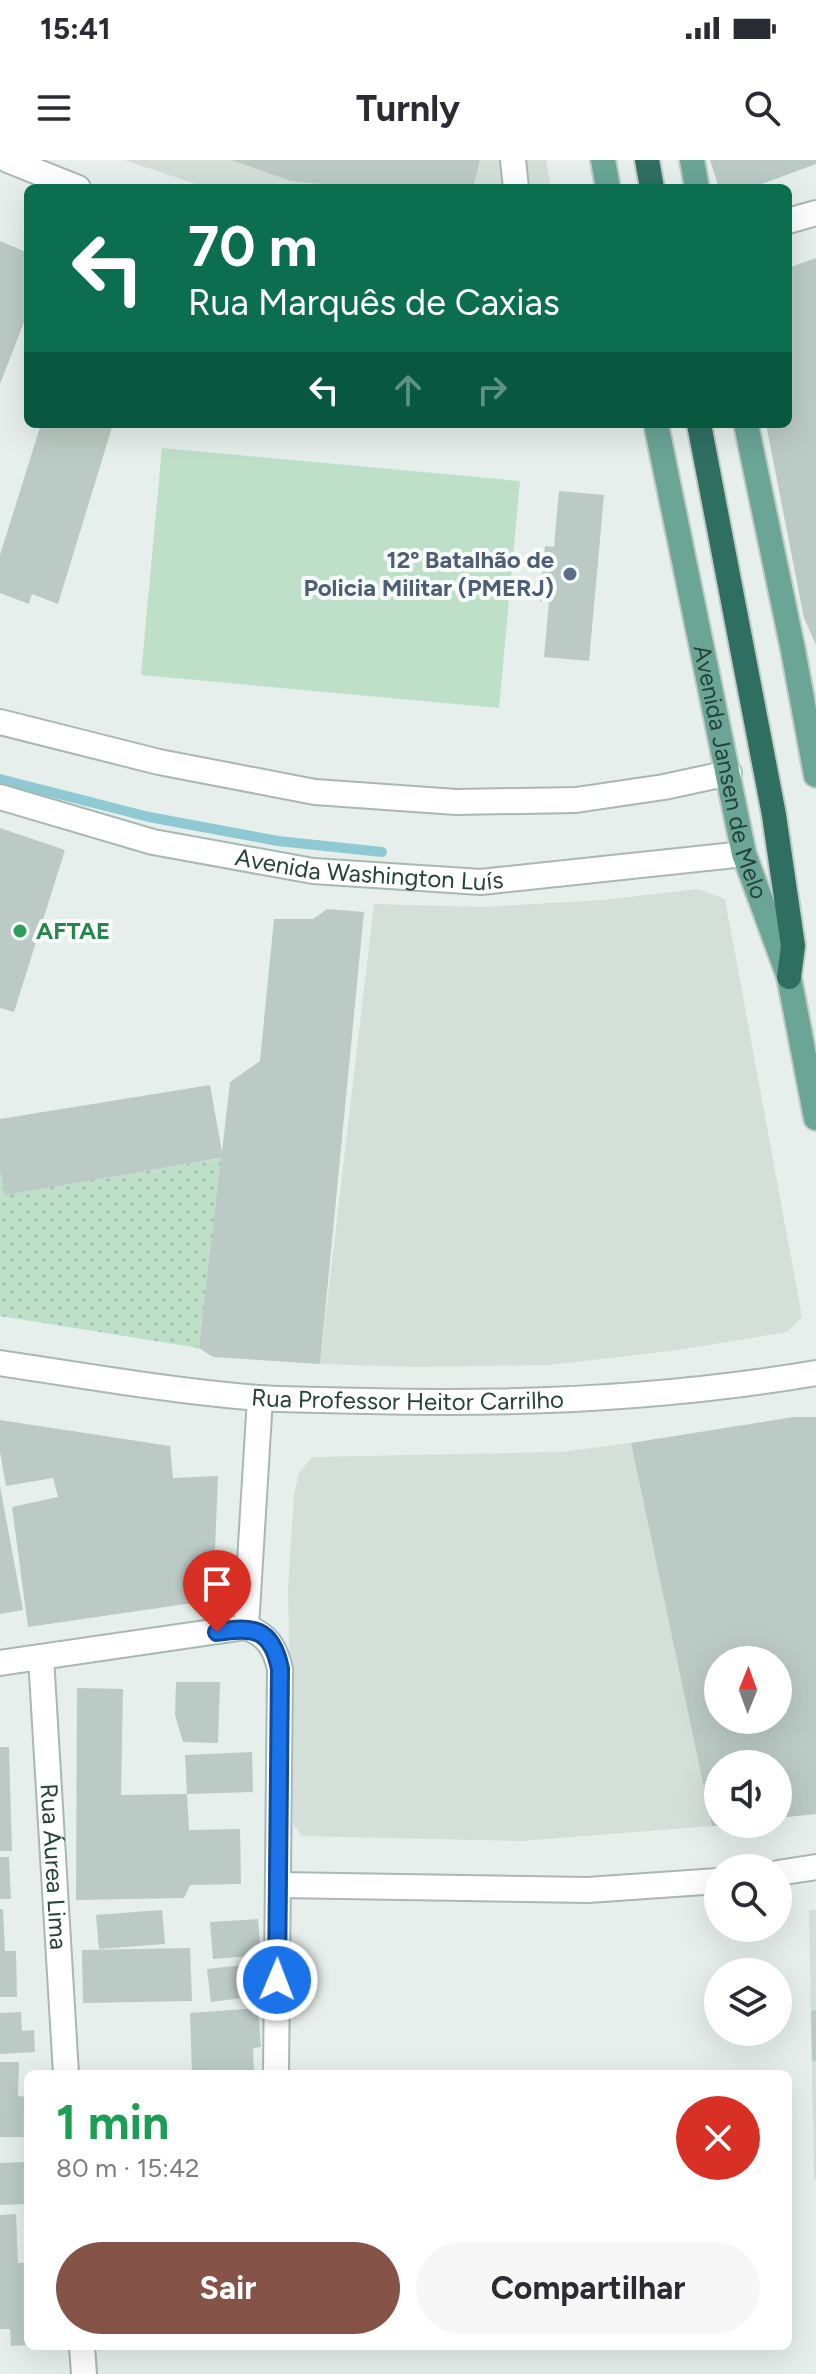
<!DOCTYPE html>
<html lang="pt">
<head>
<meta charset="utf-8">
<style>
  :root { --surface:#fff; --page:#f7f7f7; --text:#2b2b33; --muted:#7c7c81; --accent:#855347 }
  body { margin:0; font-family:Figtree,sans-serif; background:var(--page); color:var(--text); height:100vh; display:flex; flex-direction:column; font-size:30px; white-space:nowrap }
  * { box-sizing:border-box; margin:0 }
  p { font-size:26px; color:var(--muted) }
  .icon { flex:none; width:44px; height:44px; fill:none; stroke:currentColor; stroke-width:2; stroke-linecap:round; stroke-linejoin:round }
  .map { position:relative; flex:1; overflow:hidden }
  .side { position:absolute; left:24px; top:1910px; width:768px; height:280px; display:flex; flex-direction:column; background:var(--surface); border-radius:12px; box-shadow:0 8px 32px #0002 }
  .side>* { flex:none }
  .banner { position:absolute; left:24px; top:24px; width:768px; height:244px; border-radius:12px; box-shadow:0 8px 32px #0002; background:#0b6e4f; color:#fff; overflow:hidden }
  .needle { width:52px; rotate:1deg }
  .tools { position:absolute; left:704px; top:1486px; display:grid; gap:16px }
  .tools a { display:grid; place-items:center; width:88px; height:88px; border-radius:50%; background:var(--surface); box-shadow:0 8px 32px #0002; font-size:40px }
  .pin { position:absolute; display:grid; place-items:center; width:68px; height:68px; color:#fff; margin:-82px -34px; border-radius:50% 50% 50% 0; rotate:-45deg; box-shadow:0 0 8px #0007 }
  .pin .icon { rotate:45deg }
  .me { position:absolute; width:88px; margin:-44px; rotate:1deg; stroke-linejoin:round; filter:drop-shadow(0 0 6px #0008) }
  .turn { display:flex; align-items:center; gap:28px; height:168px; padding:0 32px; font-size:36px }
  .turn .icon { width:104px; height:104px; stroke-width:2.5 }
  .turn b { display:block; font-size:56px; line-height:68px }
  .lanes { display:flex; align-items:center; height:76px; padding:0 32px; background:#0003; justify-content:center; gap:40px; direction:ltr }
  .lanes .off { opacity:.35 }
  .round { display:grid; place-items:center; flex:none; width:84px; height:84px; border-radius:42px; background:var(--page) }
  .headline { display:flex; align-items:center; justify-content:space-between; height:136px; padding:0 32px }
  h1 { font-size:48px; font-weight:700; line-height:60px; color:#1e9e55 }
  .cta { display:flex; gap:16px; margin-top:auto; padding:16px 32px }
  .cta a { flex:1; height:92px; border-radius:48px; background:var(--accent); color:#fff; font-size:32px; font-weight:700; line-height:92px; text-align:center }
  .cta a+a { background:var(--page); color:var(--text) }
  .status { display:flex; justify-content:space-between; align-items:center; height:56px; padding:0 40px; background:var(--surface); direction:ltr }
  .status svg { height:22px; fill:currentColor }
  header { display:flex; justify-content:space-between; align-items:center; height:104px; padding:0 32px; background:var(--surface); font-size:36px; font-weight:700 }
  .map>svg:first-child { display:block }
</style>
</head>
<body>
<div class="status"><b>15:41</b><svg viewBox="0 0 49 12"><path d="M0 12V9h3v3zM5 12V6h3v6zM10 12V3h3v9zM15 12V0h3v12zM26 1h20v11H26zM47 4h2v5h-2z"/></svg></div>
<header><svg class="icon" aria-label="menu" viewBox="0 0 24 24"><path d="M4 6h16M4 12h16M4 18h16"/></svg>Turnly<svg class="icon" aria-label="search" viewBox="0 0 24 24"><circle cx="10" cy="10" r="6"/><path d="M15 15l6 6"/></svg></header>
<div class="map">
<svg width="816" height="2214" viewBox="0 0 816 2214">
  <defs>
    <pattern id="grass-dots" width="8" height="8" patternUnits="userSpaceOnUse" patternTransform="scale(2)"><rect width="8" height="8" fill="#bfe0c8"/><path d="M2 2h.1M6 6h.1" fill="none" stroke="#a4c1ad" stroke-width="1.8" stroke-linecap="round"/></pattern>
  </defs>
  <rect width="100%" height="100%" fill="#e6efeb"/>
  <!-- built -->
  <path fill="#d4dfda" d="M124 0H546L551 28H208Z
    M698 729 725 739 802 1157 787 1172 671 1191 549 1205 417 1207 320 1204 374 744 482 747 603 740Z
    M631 1283 712 1666 521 1681 302 1676 293 1664 288 1430 294 1335 299 1313 312 1297 561 1292Z
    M809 1750H816V2019H814Z"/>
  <!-- grass -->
  <path fill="url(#grass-dots)" d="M223 998 199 1188 0 1156V1011L5 1034Z"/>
  <!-- pitch -->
  <path fill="#bfe0c8" d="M162 288 520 321 499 548 141 515Z"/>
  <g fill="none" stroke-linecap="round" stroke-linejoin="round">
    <!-- stream -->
    <path stroke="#8ec9d4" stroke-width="10" d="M0 619 149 657 278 681 382 692"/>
  </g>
  <!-- building -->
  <path fill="#bbcac4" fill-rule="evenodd" d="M231 0H480L473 28H362L291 21Z
    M710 0H816V4L751 28H719Z
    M0 81 28 93V152L0 224Z
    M816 98V485L804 458 766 264H788V108Z
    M41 264H113L58 444 32 434 29 444 0 433V395Z
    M559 331 604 335 589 501 544 497 549 442 540 441 545 386 554 387Z
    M0 668 65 690 14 852 0 848Z
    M327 749 364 752 320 1204 213 1197 199 1188 221 998 5 1035 0 1011V959L210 925 222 992 230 922 260 901 274 759H313Z
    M793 1257H816V1654L778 1658V1604H718V1666H712L631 1283ZM718 1500H778V1560H718Z
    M0 1260 170 1286 173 1318 218 1316 213 1440 28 1467 12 1347 58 1337 53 1318 6 1326 0 1292Z
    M0 1326 23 1450 0 1454Z
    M176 1522H220L218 1583 183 1582 175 1555Z
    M77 1528 123 1529 121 1635 187 1634 189 1670 240 1669 241 1724 190 1725 184 1738 76 1740Z
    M0 1587H9L12 1691H0Z
    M252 1592 253 1632 187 1634 185 1595Z
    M0 1697H9L11 1739H0Z
    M0 1749H3L5 1791H16L17 1837H0Z
    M162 1750 165 1784 99 1789 96 1755Z
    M258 1759 261 1795 213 1799 210 1762Z
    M190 1788 192 1841 83 1843 82 1790Z
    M253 1804 258 1836 211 1842 207 1809Z
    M258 1848 261 1887 253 1888 254 1914H192L190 1853Z
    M816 1850V1901H812L811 1851Z
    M21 1852 22 1871 34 1870 35 1892 0 1894V1853Z
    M0 1902H19L18 1936 28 1937V1977H0Z
    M28 2002V2044L0 2045V2003Z
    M16 2054 18 2103H28V2185L11 2186 10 2169H0V2055Z"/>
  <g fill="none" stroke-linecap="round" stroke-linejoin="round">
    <defs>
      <g id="minor">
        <path d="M8 0 78 28"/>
        <path d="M513 0 516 28"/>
        <path d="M788 61 816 53"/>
        <path d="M0 562 159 602 315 632 456 642 576 640 664 627 729 613"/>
        <path id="s1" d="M0 637 153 682 313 711 481 722 744 694"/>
        <path id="s2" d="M0 1203C86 1216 172 1231 259 1238 295 1240 332 1240 368 1241 518 1245 668 1238 816 1213"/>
        <path d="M246 1467 260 1238"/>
        <path id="s3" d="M41 1497 66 1914"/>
        <path d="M0 1503 246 1467C267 1475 275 1487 280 1509L276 1914"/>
        <path d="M778 1713 816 1707"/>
        <path d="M279 1725 588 1730 718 1721"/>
        <path d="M82 2186 84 2214"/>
      </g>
      <g id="major">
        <path d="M603 0 608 28"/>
        <path d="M692 0 697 28"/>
        <path id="s4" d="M656 264 744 694 789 817 816 958"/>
        <path d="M746 264 793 490 816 615"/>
      </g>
      <path id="highway" d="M647 0 652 28
        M699 264 774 655 793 786 789 817"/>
    </defs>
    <!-- minor casing -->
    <use href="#minor" stroke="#a8b8b2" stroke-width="28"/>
    <!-- major casing -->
    <use href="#major" stroke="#c2cac8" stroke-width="28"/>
    <!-- highway casing -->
    <use href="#highway" stroke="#c2cac8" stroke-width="28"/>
    <!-- minor -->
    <use href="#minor" stroke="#fff" stroke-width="24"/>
    <!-- major -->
    <use href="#major" stroke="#6aa596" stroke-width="24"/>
    <!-- highway -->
    <use href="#highway" stroke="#2f6f62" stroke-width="24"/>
  </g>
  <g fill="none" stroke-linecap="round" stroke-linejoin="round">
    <defs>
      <path id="route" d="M217 1472C253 1466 272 1468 280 1509L277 1820"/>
    </defs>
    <!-- route casing -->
    <use href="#route" stroke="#114b97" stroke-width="20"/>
    <!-- route -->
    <use href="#route" stroke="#1a73e8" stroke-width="14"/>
  </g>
  <!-- markers -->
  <circle fill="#5c6f8a" stroke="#f7fbf9" stroke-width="3" cx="570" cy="414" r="8"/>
  <circle fill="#2e9e5b" stroke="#f7fbf9" stroke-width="3" cx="20" cy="771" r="8"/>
  <g text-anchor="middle" stroke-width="8" stroke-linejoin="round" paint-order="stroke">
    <!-- service labels -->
    <g font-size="24" font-weight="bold" fill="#4e5e75" stroke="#f7fbf9" text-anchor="end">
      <text x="554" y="408">12º Batalhão de<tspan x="554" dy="28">Policia Militar (PMERJ)</tspan></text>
    </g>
    <!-- street labels -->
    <g font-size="24" fill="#24423a" stroke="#f7fbf9">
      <text dy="8" stroke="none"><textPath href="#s4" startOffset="356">Avenida Jansen de Melo</textPath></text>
      <text dy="8" stroke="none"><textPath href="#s1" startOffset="378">Avenida Washington Luís</textPath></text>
      <text dy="8" stroke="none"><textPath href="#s2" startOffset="410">Rua Professor Heitor Carrilho</textPath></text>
      <text dy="8" stroke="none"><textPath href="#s3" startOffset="210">Rua Áurea Lima</textPath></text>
    </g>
    <!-- leisure labels -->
    <g font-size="24" font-weight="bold" fill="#27864d" stroke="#f7fbf9" text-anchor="start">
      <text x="36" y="779">AFTAE</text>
    </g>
  </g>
</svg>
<div class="tools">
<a><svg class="needle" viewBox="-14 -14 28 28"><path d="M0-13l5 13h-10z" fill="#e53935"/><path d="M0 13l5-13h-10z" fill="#7c7c81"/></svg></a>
<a><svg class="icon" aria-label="sound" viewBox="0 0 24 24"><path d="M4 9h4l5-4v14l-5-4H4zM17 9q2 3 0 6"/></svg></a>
<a><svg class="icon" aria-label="search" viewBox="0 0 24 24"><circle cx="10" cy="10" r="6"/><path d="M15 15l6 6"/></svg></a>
<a><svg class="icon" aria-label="layers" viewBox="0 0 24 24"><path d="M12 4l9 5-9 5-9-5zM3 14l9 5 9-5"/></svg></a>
</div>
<div class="pin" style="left:217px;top:1472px;background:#d93025"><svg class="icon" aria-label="arrive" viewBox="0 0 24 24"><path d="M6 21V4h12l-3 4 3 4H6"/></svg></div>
<svg class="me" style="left:277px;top:1820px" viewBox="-20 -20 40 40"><circle r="17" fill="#1a73e8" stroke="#fff" stroke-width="3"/><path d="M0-11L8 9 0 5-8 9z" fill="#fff"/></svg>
<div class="banner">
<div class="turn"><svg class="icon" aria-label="left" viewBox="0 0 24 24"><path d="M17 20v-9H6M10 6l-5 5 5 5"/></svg><div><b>70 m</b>Rua Marquês de Caxias</div></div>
<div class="lanes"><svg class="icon" aria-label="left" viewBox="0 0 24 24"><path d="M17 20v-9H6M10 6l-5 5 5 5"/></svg><svg class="icon off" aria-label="ahead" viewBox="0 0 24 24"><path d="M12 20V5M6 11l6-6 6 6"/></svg><svg class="icon off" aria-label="right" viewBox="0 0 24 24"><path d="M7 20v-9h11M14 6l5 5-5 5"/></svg></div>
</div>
<section class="side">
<div class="headline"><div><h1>1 min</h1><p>80 m · 15:42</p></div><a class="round" style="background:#d93025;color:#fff"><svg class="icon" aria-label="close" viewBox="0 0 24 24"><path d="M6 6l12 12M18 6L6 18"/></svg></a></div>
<div class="cta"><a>Sair</a><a>Compartilhar</a></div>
</section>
</div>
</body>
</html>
